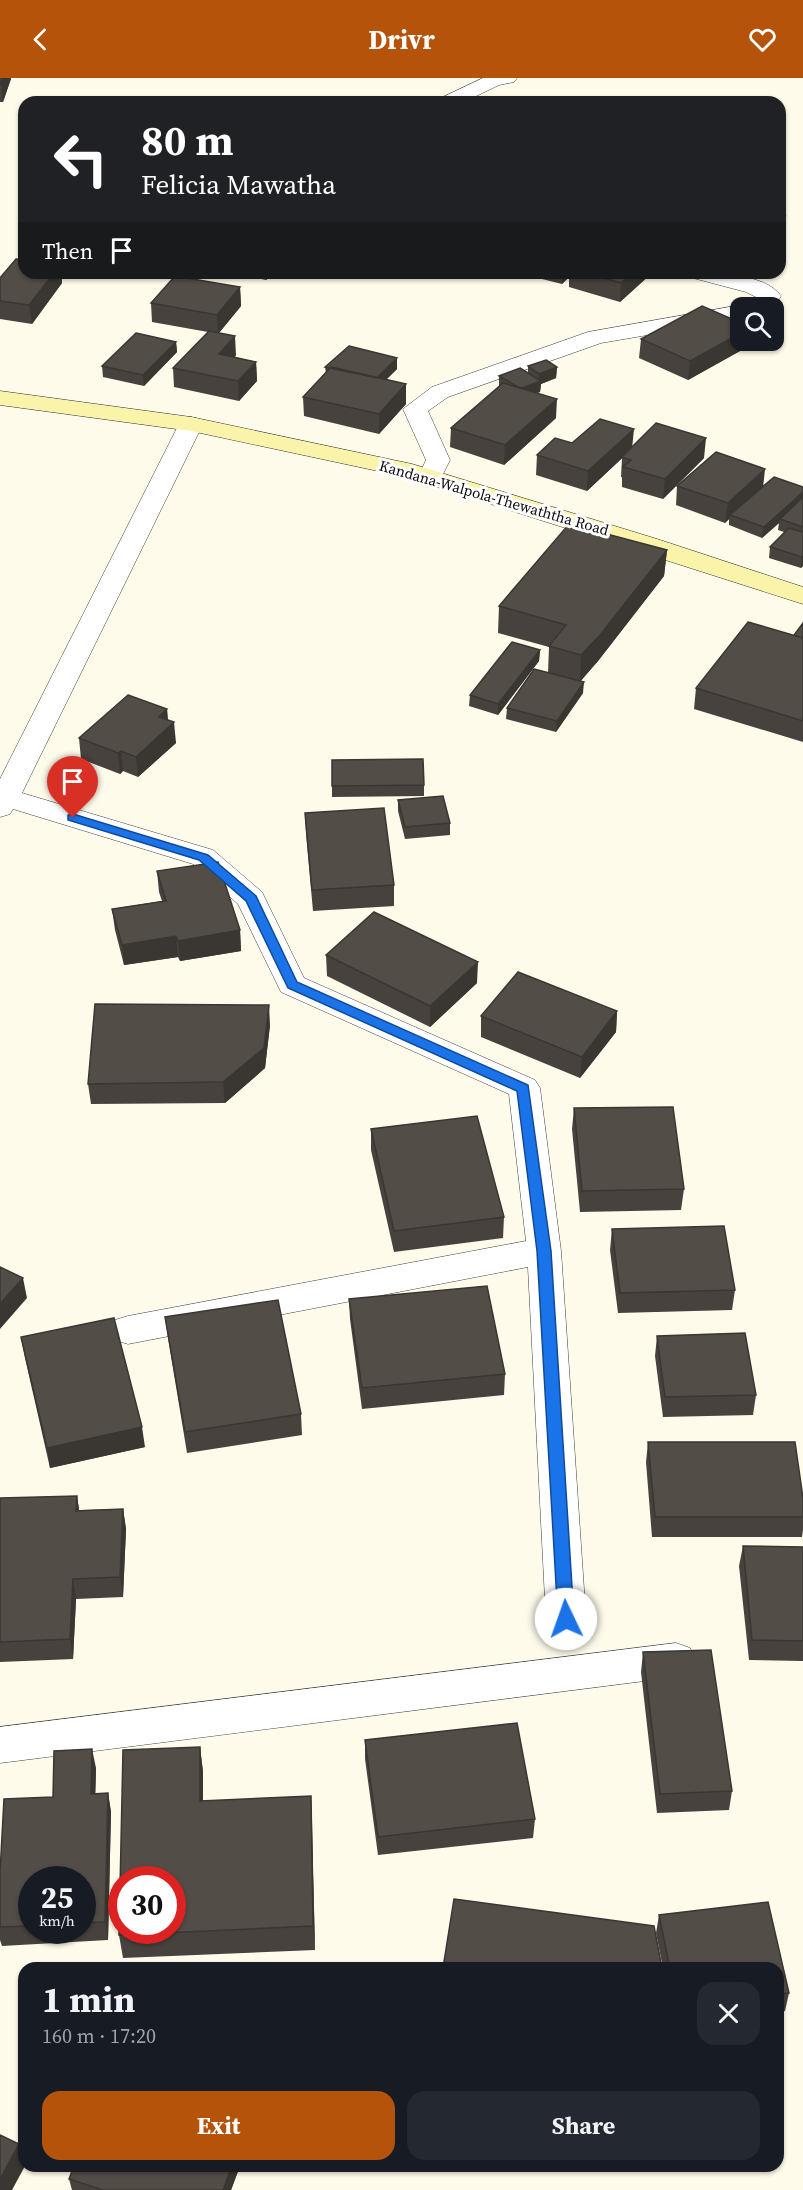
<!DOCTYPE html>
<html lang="en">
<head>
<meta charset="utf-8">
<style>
  :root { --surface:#171b24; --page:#242831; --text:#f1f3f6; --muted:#9ea1a6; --accent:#b45309 }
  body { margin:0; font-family:"Source Serif 4",serif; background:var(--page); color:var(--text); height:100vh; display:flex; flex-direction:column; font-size:22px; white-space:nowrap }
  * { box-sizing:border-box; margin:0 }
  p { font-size:20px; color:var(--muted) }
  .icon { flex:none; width:33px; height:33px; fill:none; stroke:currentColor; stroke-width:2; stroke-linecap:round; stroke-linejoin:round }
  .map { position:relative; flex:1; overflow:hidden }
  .sheet { position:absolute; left:18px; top:1884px; width:766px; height:210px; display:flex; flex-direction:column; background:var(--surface); border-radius:18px; box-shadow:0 2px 4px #0004 }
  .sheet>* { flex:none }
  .top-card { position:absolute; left:18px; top:18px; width:768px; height:183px; border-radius:18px; box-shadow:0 2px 4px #0004; background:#202124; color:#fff; overflow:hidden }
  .tools { position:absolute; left:730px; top:219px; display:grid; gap:12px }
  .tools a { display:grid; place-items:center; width:54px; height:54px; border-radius:12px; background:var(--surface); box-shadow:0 2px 4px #0004; font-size:30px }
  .speed { position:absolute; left:18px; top:1788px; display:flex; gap:12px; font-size:30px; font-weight:700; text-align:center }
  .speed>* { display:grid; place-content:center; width:78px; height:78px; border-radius:50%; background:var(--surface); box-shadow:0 2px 4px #0004; line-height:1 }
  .speed small { font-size:15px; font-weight:400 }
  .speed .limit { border:9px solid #d22; background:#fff; color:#111 }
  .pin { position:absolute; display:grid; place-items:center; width:51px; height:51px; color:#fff; margin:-62px -26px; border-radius:50% 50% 50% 0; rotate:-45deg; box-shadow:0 0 6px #0007 }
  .pin .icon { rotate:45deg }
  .me { position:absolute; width:66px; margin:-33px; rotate:357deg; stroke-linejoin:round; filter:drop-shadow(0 0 4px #0008) }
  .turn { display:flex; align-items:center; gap:21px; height:126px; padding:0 24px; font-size:27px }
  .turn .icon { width:78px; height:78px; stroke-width:2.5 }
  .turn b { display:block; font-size:42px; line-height:51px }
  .then { display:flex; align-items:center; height:57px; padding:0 24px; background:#0003; gap:12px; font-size:22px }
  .round { display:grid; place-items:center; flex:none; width:63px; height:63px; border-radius:18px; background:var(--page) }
  .overview { display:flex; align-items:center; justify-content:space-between; height:102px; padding:0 24px }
  h1 { font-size:36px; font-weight:700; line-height:45px }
  .primary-button { display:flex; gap:12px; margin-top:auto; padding:12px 24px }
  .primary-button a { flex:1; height:69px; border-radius:18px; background:var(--accent); color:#fff; font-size:24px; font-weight:700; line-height:69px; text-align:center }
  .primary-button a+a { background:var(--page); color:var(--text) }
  header { display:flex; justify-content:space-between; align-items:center; height:78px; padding:0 24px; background:var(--accent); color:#fff; font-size:27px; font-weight:700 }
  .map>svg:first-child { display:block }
</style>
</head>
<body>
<header><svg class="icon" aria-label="back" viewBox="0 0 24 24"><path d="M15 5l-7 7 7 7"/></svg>Drivr<svg class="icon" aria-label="heart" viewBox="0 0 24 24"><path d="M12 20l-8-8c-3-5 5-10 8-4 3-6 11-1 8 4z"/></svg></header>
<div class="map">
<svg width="803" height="2112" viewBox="0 0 803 2112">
  <rect width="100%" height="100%" fill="#fefbeb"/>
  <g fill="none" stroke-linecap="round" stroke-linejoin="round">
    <defs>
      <path id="street" d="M483 0H517L514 4 499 7 464 24H438L441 20Z
        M690 195C715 195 765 195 781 218L774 230H752L758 220 746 214 693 200Z
        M741 227 749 230H741V241L601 265 448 319 428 333 450 382 439 404 430 406 421 404 418 399 426 382 403 331 432 309 588 254Z
        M191 339 199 341 203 346 22 715 213 772 262 814 304 900 535 1002 540 1010 561 1173 586 1541 580 1553 566 1558 552 1553 546 1541 528 1189 128 1266 115 1262 110 1252 115 1242 128 1238 526 1163 509 1016 281 914 238 826 193 786 13 731 10 736 0 739V701L179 346 183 341Z
        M676 1565 690 1570 696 1582 690 1594 676 1599 0 1685V1649Z"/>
      <path id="secondary" d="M0 313 191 339 412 386 657 461 803 509V526L406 399 191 353 0 327Z"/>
    </defs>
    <!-- street casing -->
    <use href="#street" stroke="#3e3e3e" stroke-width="1"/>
    <!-- secondary casing -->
    <use href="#secondary" stroke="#2d2d2d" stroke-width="1"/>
    <!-- street -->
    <use href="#street" fill="#fff" fill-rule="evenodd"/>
    <!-- secondary -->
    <use href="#secondary" fill="#faf4aa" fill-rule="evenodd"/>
  </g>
  <!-- wall -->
  <path fill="#47423e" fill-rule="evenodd" d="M0 0H11L3 24H0Z
    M24 195H61L62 205 32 246 0 241V200Z
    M70 195H91L89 198Z
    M233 195H274L266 202Z
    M518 195H652L620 224 569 209V199L562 206Z
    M240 209 241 228 219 255 236 277 235 279 256 284 257 303 239 323 174 309 173 290 208 254 152 244 151 225Z
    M641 261 741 262H750L749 268 688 302 639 280Z
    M176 264 177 274 144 308 103 299 102 288Z
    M528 288 557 289 556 300 541 306 540 314 537 315 556 340 504 387 450 369 451 350 499 308V298L528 295Z
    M325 289 397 291 386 302 406 306V326L379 356 304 338 303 319 326 295Z
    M572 365 632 369 704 380 663 421 622 409V399H621L622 380 587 413 536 397 537 377Z
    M677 408 803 409V488L801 490 769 480 770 469 784 454 778 452 779 445 762 460 729 447V441L725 445 676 427Z
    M667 472 664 498 598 583 580 603 583 615 556 654 506 641 507 630 548 595 549 569 498 555 499 528Z
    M803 545V664L694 631 696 610 794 557Z
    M540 572 539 583 498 637 469 628 470 617Z
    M167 631 168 642 176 665 138 699 123 693 120 696 81 681 79 660Z
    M332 682 424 707V718L332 719Z
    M398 722 450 745V757L405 761 398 733Z
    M305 735 394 807V828L313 833 306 756Z
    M157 793 240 852 241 873 180 883 178 879 124 887 115 852 112 831 162 823 159 814Z
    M326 877 477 905 430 949 327 898Z
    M617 933 616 954 580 1000 481 959V938Z
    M270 947 265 990 225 1025 91 1026 88 1006Z
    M574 1030 684 1111 681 1132 580 1134 572 1051Z
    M371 1051 504 1139 503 1160 394 1174 371 1072Z
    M612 1151 735 1212 732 1232 618 1235 610 1172Z
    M349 1221 505 1296 504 1317 362 1331 350 1241Z
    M165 1239 301 1336 302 1357 187 1375 168 1260Z
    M657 1258 756 1317 753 1337 663 1339 655 1278Z
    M21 1259 145 1369 50 1390 25 1280Z
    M648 1364 803 1420V1452L802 1459H652L646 1384Z
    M77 1418 79 1432 123 1431 126 1451 123 1519 76 1521 73 1581 0 1584V1420Z
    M743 1468 803 1469V1583L749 1582 739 1488Z
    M643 1574 732 1713 729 1732 657 1735 641 1594Z
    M365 1662 535 1741 533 1760 378 1777 365 1681Z
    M200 1669 203 1694V1723L311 1718 315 1872 123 1880 119 1857Z
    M96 1690 95 1716 108 1715 111 1734 108 1862 2 1868 0 1862V1795L53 1719ZM32 1802H82V1852H32Z
    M768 1824 789 1915 785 1933 778 1934V1890H663L656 1855 659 1837Z
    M74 2088H240L231 2112H72L69 2101Z"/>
  <!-- shaded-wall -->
  <path fill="#3a3632" d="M3 0H11V1L3 24 1 6Z
    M785 138 783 156 780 159V143Z
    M54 195H61L62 205 32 246 29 227Z
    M266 195H274L266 202Z
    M562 195H570L569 199 562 206Z
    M633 195H652L620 224 621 205Z
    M240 209 241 228 218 256 217 237Z
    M741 255V262H750L749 268 688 302 690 283Z
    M235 258 236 277 220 295 219 276Z
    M176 264 177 274 144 308 143 297Z
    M397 280V291L374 313V302Z
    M256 284 257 303 239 323 238 303Z
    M557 289 556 300 541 306 540 314 520 321V311L538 304 539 296Z
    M406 306V326L379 356V336Z
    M557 321 556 340 504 387 505 367Z
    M634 351 632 371 587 413 588 393Z
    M706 360 704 380 663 421 665 401Z
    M765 391 763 410 730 437 729 441 725 445 728 425Z
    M803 414V423L780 441 779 445 762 460 764 449Z
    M667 472 664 498 598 583 580 604 581 577Z
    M803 478V488L801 490 802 479Z
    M540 572 539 583 498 637V626Z
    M584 604 583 615 556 654 557 643Z
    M167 631 168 649 174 644 176 665 138 699 136 679 159 639Z
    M121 673 123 693 120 696 118 675Z
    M240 852 241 873 180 883 178 863Z
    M176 858 178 879 124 887 122 867Z
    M478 884 477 905 430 949V928Z
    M269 927 270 947 265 990 225 1025 223 1004Z
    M617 933 616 954 580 1000 582 979Z
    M23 1200 27 1220 0 1251V1226Z
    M142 1349 145 1369 50 1390 47 1370Z
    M77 1418 80 1438 76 1433Z
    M123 1431 126 1451 123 1519 120 1499Z
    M73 1501 76 1521 73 1581 70 1561Z
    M200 1669 203 1694V1747L200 1723Z
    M92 1671 96 1690 95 1735 91 1716Z
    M108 1715 111 1734 108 1862 105 1844Z
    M311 1718 312 1743 315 1872 313 1848Z
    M19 2066 24 2083V2088H25L12 2112H0V2101Z
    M232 2088H240L231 2112H223Z"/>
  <!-- building -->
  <path fill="#534d48" stroke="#3a3632" stroke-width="1.5" fill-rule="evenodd" d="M0 0H3L1 6H0Z
    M780 137 785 138 780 143Z
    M16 181 24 182V195H54L29 227 0 223V200Z
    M586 195H633L621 205Z
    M175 198 240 209 217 237 151 225Z
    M702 228 741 245V255L690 283 641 261Z
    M209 253 235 258 219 276 256 284 238 303 173 290Z
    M136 255 176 264 143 297 102 288Z
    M349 268 397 280 377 300 325 289Z
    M546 282 557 289 539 296 528 288Z
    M331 289 406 306 379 336 303 319Z
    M520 290 541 303 522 310 518 309 499 298Z
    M503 305 557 321 505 367 451 350Z
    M600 341 634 351 588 393 537 377 555 360 572 365Z
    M656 345 706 360 665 401 623 389 631 382 622 379Z
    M716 374 765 391 728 425 677 408Z
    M774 399 803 409V414L764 449 730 437Z
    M803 419V449L780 441Z
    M569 446 667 472 600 557 581 577 549 568 566 547 499 528Z
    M789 450 803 454V478L802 479 770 469Z
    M748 544 803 560V643L696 610Z
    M803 545V560L794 557Z
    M512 564 540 572 498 626 470 617Z
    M534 591 584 604 557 643 507 630Z
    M128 617 167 631 159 639 174 644 136 679 121 673 118 675 79 660Z
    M423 681 424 707 332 708V682Z
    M443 718 450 745 405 749 398 722Z
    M384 730 394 807 312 812 305 735Z
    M218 784 240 852 178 863 176 858 122 867 112 831 166 823 157 793Z
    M374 834 478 884 430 928 326 877Z
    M518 894 617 933 582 979 481 938Z
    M95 926 269 927 264 970 223 1004 88 1006Z
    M673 1029 684 1111 582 1113 574 1030Z
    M477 1038 504 1139 394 1153 371 1051Z
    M724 1148 735 1212 620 1215 612 1151Z
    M0 1189 23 1200 0 1226Z
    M487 1208 505 1296 362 1310 349 1221Z
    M278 1222 301 1336 185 1354 165 1239Z
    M114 1240 142 1349 47 1370 21 1259Z
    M745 1255 756 1317 665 1319 657 1258Z
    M648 1364H795L803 1420V1439H655Z
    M77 1418 76 1433 123 1431 120 1499 73 1501 70 1561 0 1564V1420Z
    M743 1468 803 1469V1563L752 1562Z
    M711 1572 732 1713 660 1716 643 1574Z
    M517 1645 535 1741 378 1759 365 1662Z
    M200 1669V1723L311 1718 313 1848 119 1857 123 1672ZM122 1802H172V1852H122Z
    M92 1671 91 1716 108 1715 105 1844 82 1845V1802H32V1848L0 1849V1795L4 1721 53 1719 54 1673Z
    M454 1821 654 1848 662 1890H443Z
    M768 1824 789 1915 778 1916V1890H670L659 1837Z
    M0 2057 19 2066 0 2101Z
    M74 2088H232L223 2112H103L69 2101Z"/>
  <!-- route -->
  <path fill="#1a73e8" stroke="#114b97" stroke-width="1.5" d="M73 736 208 777 256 818 297 904 528 1007 551 1173 574 1541 572 1546H560L558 1541 537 1173 517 1013 288 910 246 823 199 782 68 742V737Z"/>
  <g text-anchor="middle" stroke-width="6" stroke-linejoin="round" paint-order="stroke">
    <!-- far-street labels -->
    <g font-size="15" fill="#0b0b0b" stroke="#fff">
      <text transform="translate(494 420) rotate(16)" y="5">Kandana-Walpola-Thewaththa Road</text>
    </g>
  </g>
</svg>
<div class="tools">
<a><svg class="icon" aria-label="search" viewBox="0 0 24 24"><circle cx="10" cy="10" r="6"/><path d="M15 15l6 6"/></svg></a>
</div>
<div class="speed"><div>25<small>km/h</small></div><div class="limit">30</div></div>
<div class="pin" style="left:73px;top:740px;background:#d93025"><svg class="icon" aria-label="arrive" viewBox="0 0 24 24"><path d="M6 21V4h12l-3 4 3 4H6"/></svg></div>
<svg class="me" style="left:566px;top:1541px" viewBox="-20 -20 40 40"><circle r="19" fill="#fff"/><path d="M0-13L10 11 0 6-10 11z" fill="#1a73e8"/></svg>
<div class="top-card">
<div class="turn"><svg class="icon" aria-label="left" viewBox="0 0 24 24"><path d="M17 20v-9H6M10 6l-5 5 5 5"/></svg><div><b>80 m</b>Felicia Mawatha</div></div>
<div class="then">Then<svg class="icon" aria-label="arrive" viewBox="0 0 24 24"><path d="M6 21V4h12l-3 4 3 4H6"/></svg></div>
</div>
<section class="sheet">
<div class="overview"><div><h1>1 min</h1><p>160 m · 17:20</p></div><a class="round"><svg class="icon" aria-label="close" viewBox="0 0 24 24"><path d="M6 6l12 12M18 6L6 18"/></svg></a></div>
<div class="primary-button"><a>Exit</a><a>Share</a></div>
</section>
</div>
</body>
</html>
